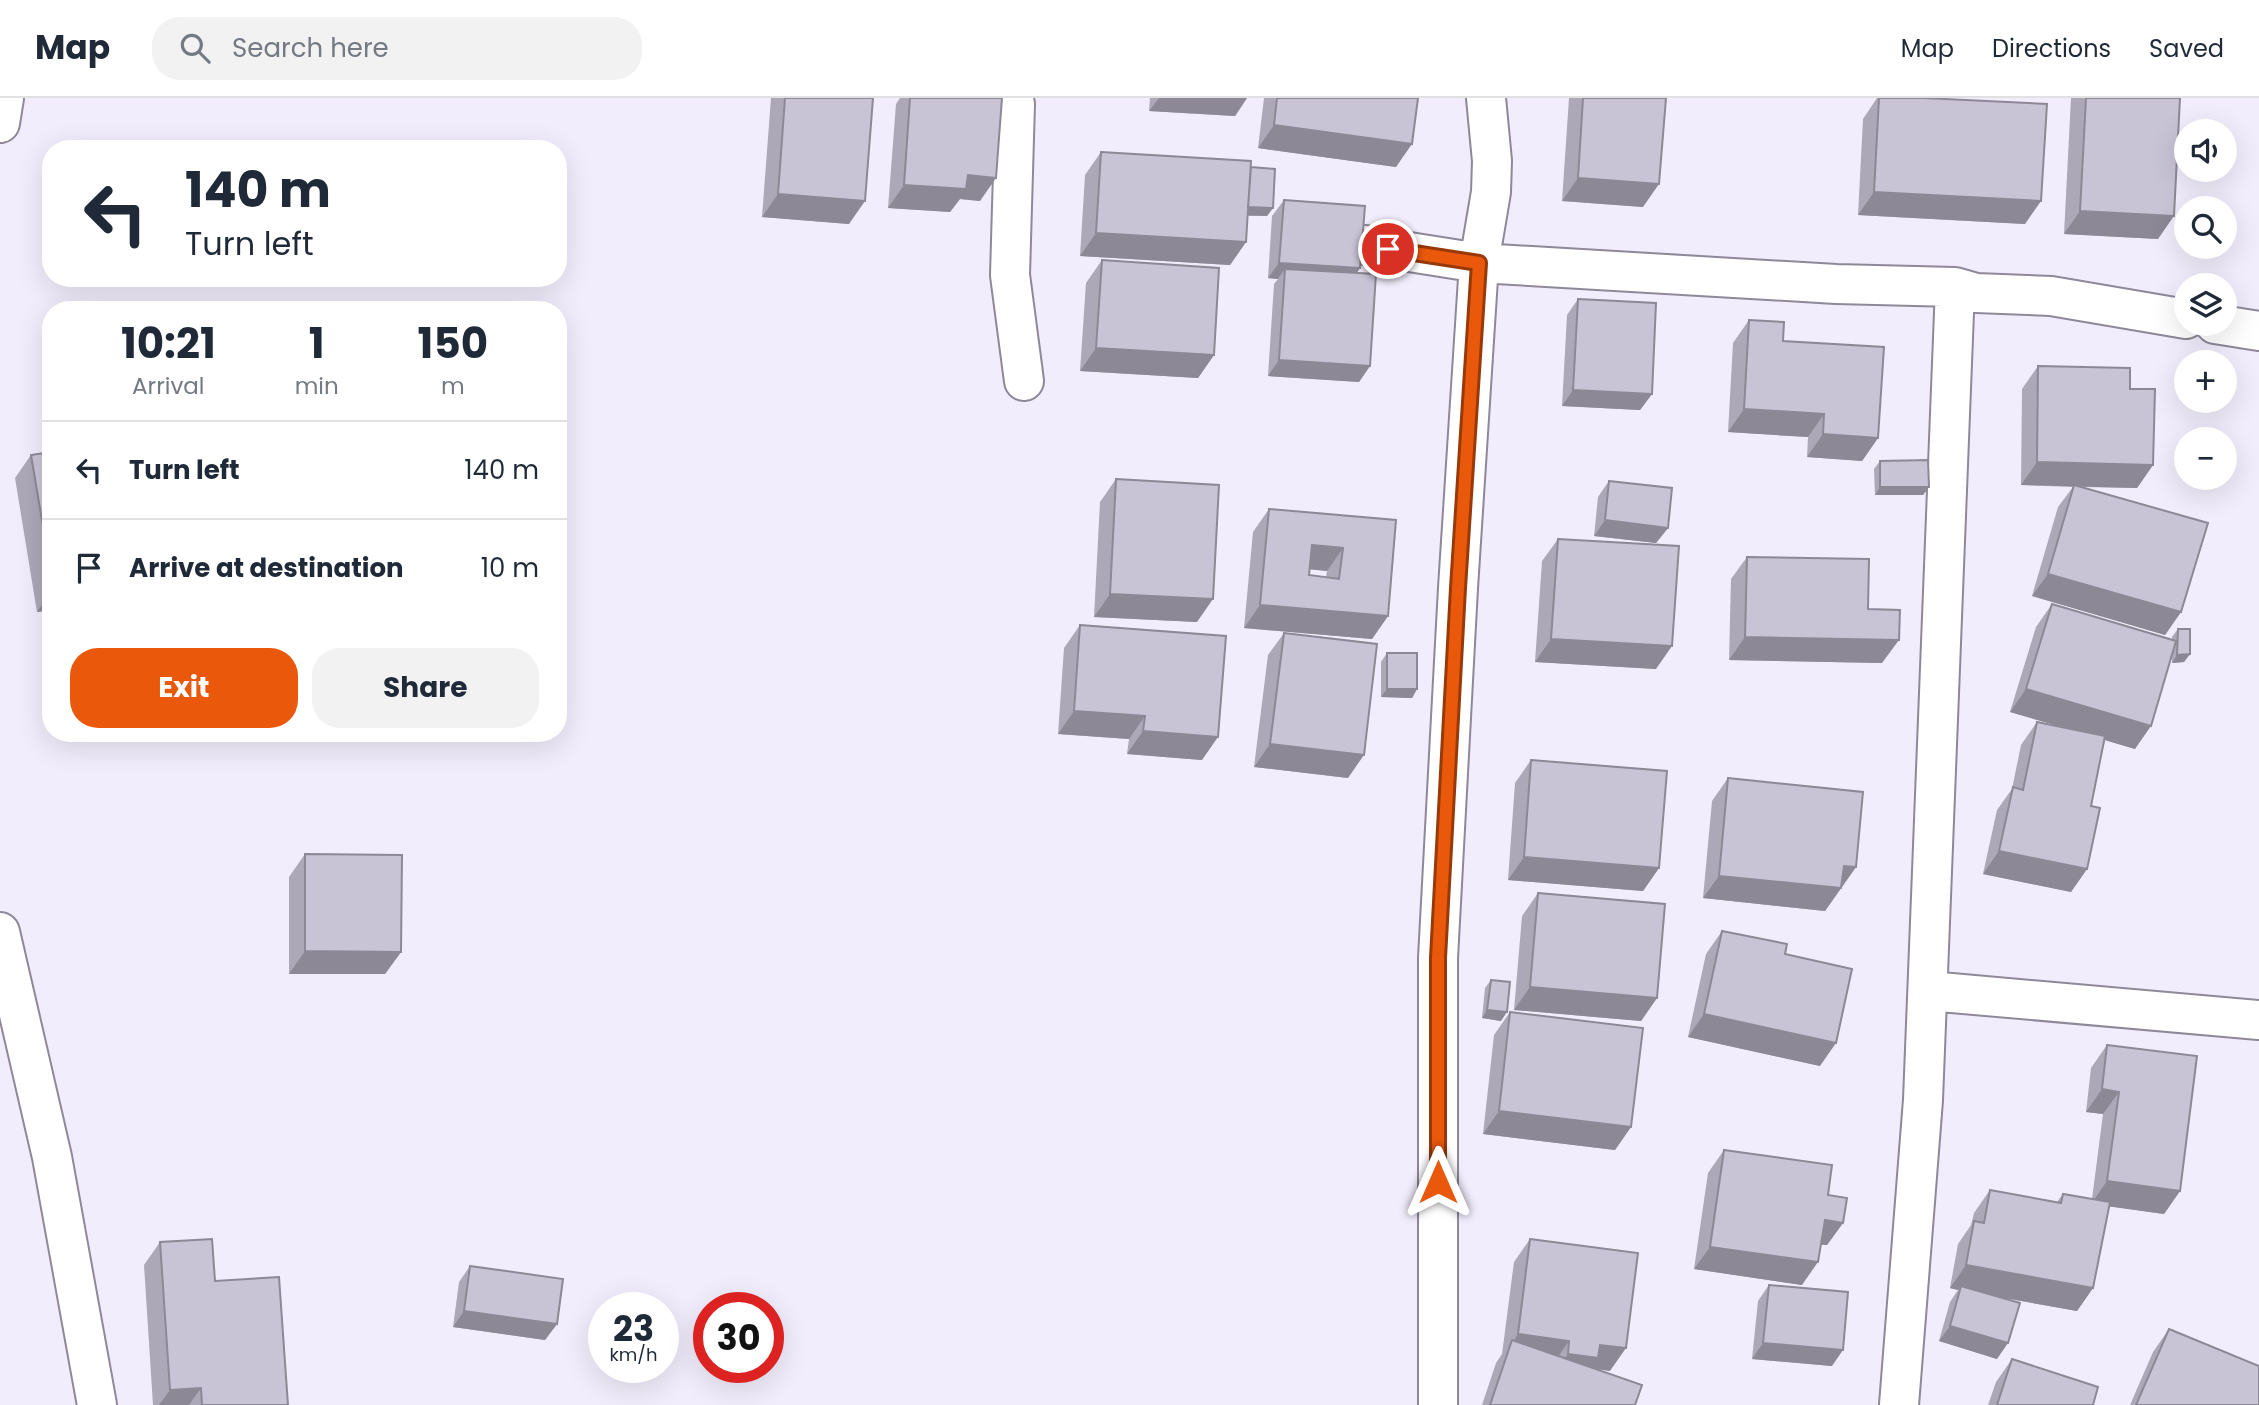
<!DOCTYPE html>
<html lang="en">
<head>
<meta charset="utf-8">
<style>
  :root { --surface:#fff; --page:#f2f2f3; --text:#1f2937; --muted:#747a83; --line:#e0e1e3; --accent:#ea580c }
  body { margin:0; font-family:Poppins,sans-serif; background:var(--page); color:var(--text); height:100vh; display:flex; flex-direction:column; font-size:26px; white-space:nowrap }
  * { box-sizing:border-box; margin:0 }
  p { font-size:23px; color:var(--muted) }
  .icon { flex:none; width:38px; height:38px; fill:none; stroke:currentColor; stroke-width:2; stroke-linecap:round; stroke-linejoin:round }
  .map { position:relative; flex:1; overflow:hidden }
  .panel { position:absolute; left:42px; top:203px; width:525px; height:441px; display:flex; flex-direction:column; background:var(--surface); border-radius:28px; box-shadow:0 7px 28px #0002 }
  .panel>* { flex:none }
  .top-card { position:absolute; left:42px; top:42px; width:525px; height:147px; border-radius:28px; box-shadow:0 7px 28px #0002; background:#fff; color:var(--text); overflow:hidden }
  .tools { position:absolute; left:2174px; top:21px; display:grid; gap:14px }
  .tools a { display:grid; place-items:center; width:63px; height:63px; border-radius:50%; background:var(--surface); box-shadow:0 7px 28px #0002; font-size:35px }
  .speed { position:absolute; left:588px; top:1194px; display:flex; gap:14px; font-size:35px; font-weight:700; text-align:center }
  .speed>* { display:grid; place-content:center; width:91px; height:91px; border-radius:50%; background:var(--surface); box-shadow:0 7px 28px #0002; line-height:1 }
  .speed small { font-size:18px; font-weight:400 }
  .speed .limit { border:10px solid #d22; background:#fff; color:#111 }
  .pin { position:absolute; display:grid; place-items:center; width:60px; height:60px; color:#fff; margin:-30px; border:4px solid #fff; border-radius:50%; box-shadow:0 2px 7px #0007 }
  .me { position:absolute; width:77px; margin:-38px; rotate:0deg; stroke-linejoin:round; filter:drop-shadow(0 0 5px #0008) }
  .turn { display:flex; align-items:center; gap:24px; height:147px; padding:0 28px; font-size:32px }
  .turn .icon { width:91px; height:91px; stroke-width:2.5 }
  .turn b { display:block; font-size:49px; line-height:60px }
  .eta { display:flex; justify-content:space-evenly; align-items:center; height:119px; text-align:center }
  .eta b { font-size:42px; font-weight:700; line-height:49px }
  .primary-button { display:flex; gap:14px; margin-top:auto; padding:14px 28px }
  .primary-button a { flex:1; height:80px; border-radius:28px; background:var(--accent); color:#fff; font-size:28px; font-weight:700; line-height:80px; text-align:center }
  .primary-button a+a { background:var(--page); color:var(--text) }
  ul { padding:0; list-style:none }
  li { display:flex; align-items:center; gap:21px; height:98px; padding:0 28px; border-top:2px solid var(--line) }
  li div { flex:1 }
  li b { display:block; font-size:26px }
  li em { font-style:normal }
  header { display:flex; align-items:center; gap:42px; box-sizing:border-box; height:98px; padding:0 35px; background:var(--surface); border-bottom:2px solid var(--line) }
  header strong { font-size:33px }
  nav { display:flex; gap:38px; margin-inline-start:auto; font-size:24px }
  .search { width:490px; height:63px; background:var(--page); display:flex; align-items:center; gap:18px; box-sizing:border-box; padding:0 24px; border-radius:28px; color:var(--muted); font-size:26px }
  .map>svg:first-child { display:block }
</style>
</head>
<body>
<header>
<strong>Map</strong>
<div class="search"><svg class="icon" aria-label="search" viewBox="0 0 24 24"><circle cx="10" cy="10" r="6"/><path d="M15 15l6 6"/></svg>Search here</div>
<nav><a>Map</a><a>Directions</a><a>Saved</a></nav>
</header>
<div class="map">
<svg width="2259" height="1307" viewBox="0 0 2259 1307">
  <rect width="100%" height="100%" fill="#f2edfc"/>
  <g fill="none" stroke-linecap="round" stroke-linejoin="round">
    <defs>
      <path id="street" d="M1013 0 1015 6 1010 177 1024 283
        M0 25 4 0
        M1365 147 1479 165 1836 186 1955 189 1923 1002 1899 1307
        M1955 189 1976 195 2051 198 2186 221
        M2215 226 2259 233
        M0 834 52 1059 97 1307
        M1929 893 2259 922
        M1438 1307V860L1458 490 1479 165 1491 94 1492 63 1486 0"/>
    </defs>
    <!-- street casing -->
    <use href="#street" stroke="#8e8899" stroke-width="42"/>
    <!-- street -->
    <use href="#street" stroke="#fff" stroke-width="38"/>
  </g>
  <!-- wall -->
  <path fill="#ada8b8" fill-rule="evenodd" d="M771 0H873L849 126 762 119Z
    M900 0H910L980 103 960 101 950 114 888 110 896 6Z
    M1150 0H1247L1235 18 1149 13Z
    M1264 0H1418L1396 69 1258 50Z
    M1569 0H1666L1643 109 1562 103Z
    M1877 0H1924L2025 126 1858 117 1863 21Z
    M2071 0H2180L2158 141 2064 136Z
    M1101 54 1251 69 1273 110 1267 118H1248L1246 144 1230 167 1080 158 1085 77Z
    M1284 102 1360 170 1357 175 1370 268 1359 284 1268 278 1274 186 1278 181 1268 180 1272 118Z
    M1102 162 1214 257 1198 280 1080 273 1086 185Z
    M1578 201 1652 296 1640 312 1562 308 1567 217Z
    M1749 222 1783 243 1878 340 1862 363 1807 359 1808 339 1728 334 1733 245Z
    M2038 268 2130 291 2153 367 2137 390 2082 389 2181 514 2165 537 2032 498 2058 409 2073 389 2021 387 2022 291Z
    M51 354V512L37 514 15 380 31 357Z
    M1880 363 1929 389 1923 397H1875L1874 371Z
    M1116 381 1197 524 1094 519 1100 404Z
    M1609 383 1668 430 1656 445 1594 438 1598 399Z
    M1269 411 1396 422 1388 518 1372 541 1244 530 1253 434ZM1310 471 1327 473 1326 479 1309 477Z
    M1558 441 1656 571 1535 564 1542 463Z
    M1747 459 1868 511 1882 565 1729 562 1731 481Z
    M2052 506 2172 542V539L2178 531 2190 556 2184 564 2172 565V558L2135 651 2105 642 2091 708 2087 771 2071 794 1983 776 1997 712 2012 691 2021 647 2037 624 2060 628 2010 614 2036 529Z
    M1080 527 1202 662 1127 656 1129 641 1058 636 1064 550Z
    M1284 535 1348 680 1254 669 1268 557Z
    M1387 555 1417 591 1412 600 1381 599V564Z
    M1531 662 1659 770 1643 793 1508 782 1515 685Z
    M1728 680 1856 769 1825 813 1703 800 1712 703Z
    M305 756 401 854 385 876H289V779Z
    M1538 795 1657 900 1641 923 1514 912 1522 818Z
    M1722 833 1785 856 1820 968 1688 939 1706 856Z
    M1491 882 1501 923 1482 920 1485 890Z
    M1510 914 1631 1029 1615 1052 1483 1036 1494 937Z
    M2107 947 2180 1093 2164 1116 2109 1108 2093 1190 2077 1213 1999 1199 1997 1261 1939 1243 1950 1204 1958 1192 1950 1190 1958 1146 1971 1127 1974 1115 1990 1092 2057 1104 2063 1096 2092 1101 2103 1016 2086 1014 2091 970Z
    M1724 1052 1828 1097 1843 1125 1827 1147H1821L1802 1187 1694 1171 1708 1075Z
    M1530 1141 1610 1273 1596 1271 1635 1307H1482L1496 1265 1502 1256 1514 1164Z
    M160 1144 215 1183 288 1307H153L144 1167Z
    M470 1168 557 1226 545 1242 453 1229 459 1184Z
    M1769 1187 1832 1268 1752 1261 1758 1203Z
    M2169 1231 2259 1307H2130L2153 1254Z
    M2012 1261 2093 1307H1988L1996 1284Z"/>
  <!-- shaded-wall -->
  <path fill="#8d8896" d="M1159 0H1247L1235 18 1149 13Z
    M1274 27 1412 46 1396 69 1258 50Z
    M968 77 996 80 980 103 960 101 950 114 888 110 904 87Z
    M1578 80 1659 86 1643 109 1562 103Z
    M1874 94 2041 103 2025 126 1858 117Z
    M778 96 865 103 849 126 762 119Z
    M1248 109 1273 110 1267 118 1242 117Z
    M2080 113 2174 118 2158 141 2064 136Z
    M1096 135 1246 144 1230 167 1080 158Z
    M1279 165 1360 170 1349 186 1285 171 1278 181 1268 180Z
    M1096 250 1214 257 1198 280 1080 273Z
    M1279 262 1370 268 1359 284 1268 278Z
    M1573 292 1652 296 1640 312 1562 308Z
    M1744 311 1824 316 1808 339 1728 334Z
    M1823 336 1878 340 1862 363 1807 359Z
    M2037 364 2153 367 2137 390 2021 387Z
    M1880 389H1929L1923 397H1875Z
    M1605 422 1668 430 1656 445 1594 438Z
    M1312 447 1343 450 1327 473 1296 470Z
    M2048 476 2181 514 2165 537 2032 498Z
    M51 494V512L37 514Z
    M1110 496 1213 501 1197 524 1094 519Z
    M1260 507 1388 518 1372 541 1244 530Z
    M1745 539 1899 542 1882 565 1729 562Z
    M1551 541 1672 548 1656 571 1535 564Z
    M2190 556 2184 564 2172 565 2177 557Z
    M1387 591H1417L1412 600 1381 599Z
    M2026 591 2151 628 2135 651 2010 614Z
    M1074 613 1145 618 1129 641 1058 636Z
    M1143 633 1218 639 1202 662 1127 656Z
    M1270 646 1364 657 1348 680 1254 669Z
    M1999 753 2087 771 2071 794 1983 776Z
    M1524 759 1659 770 1643 793 1508 782Z
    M1844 768 1856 769 1825 813 1703 800 1719 778Z
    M305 853 401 854 385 876H289Z
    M1530 889 1657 900 1641 923 1514 912Z
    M1487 912 1507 914 1501 923 1482 920Z
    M1704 916 1836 945 1820 968 1688 939Z
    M2102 991 2119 994 2103 1016 2086 1014Z
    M1499 1013 1631 1029 1615 1052 1483 1036Z
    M2107 1083 2180 1093 2164 1116 2091 1106Z
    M1825 1122 1843 1125 1827 1147 1809 1145Z
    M1710 1149 1818 1164 1802 1187 1694 1171Z
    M1966 1167 2093 1190 2077 1213 1960 1192 1961 1188 1958 1192 1950 1190Z
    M464 1213 557 1226 545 1242 453 1229Z
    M1950 1228 2008 1245 1997 1261 1939 1243Z
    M1518 1236 1569 1243 1553 1266 1511 1247Z
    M1763 1245 1843 1252 1832 1268 1752 1261Z
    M1600 1247 1626 1250 1610 1273 1591 1270 1552 1279 1568 1256Z
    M201 1290 189 1307H159L170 1292Z"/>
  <!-- building -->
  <path fill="#c9c3d6" stroke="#8d8896" stroke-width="2" fill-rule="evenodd" d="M785 0H873L865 103 778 96Z
    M910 0H1002L996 80 968 77 966 91 904 87Z
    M1277 0H1418L1412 46 1274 27Z
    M1583 0H1666L1659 86 1578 80Z
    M1879 0H1924L2047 6 2041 103 1874 94Z
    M2086 0H2180L2174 118 2080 113Z
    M1101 54 1251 63 1246 144 1096 135Z
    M1251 69 1275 71 1273 110 1248 109Z
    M1284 102 1365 108 1360 170 1279 165Z
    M1102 162 1219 170 1214 257 1096 250Z
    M1285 171 1376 176 1370 268 1279 262Z
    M1578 201 1656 205 1652 296 1573 292Z
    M1749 222 1784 224 1783 243 1884 249 1878 340 1823 336 1824 316 1744 311Z
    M2038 268 2130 270V291H2155L2153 367 2037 364Z
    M51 354V476L31 357Z
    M1928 362 1929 389H1880V363Z
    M1116 381 1219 387 1213 501 1110 496Z
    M1609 383 1672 390 1668 430 1605 422Z
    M2074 387 2208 425 2181 514 2048 476Z
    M1269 411 1396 422 1388 518 1260 507ZM1312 447 1343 450 1339 481 1309 477Z
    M1558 441 1679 448 1672 548 1551 541Z
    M1747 459 1869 461 1868 511 1900 512 1899 542 1745 539Z
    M2052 506 2176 543 2151 628 2026 591Z
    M1080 527 1226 538 1218 639 1143 633 1145 618 1074 613Z
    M2178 531H2190V556L2177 557Z
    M1284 535 1377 546 1364 657 1270 646Z
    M1387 555H1417V591H1387Z
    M2037 624 2105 638 2091 708 2100 710 2087 771 1999 753 2013 689 2023 692Z
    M1531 662 1667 673 1659 770 1524 759Z
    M1728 680 1863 694 1856 769 1844 768 1841 790 1719 778Z
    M305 756 402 757 401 854 305 853Z
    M1538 795 1665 806 1657 900 1530 889Z
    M1722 833 1787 846 1785 856 1852 871 1836 945 1704 916Z
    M1491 882 1510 884 1507 914 1487 912Z
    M1510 914 1643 930 1631 1029 1499 1013Z
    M2107 947 2197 958 2180 1093 2107 1083 2119 994 2102 991Z
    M1724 1052 1832 1067 1828 1097 1847 1100 1843 1125 1825 1122 1818 1164 1710 1149Z
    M1990 1092 2061 1105 2063 1096 2110 1104 2093 1190 1966 1167 1974 1123 1984 1125Z
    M212 1141 215 1183 279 1179 288 1307H202L201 1290 170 1292 160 1144Z
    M1530 1141 1638 1155 1626 1250 1600 1247 1598 1260 1568 1256 1569 1243 1518 1236Z
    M470 1168 563 1181 557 1226 464 1213Z
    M1769 1187 1848 1194 1843 1252 1763 1245Z
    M1961 1188 2020 1205 2008 1245 1950 1228Z
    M2169 1231 2259 1268V1307H2136Z
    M1512 1242 1642 1287 1635 1307H1490Z
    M2012 1261 2098 1289 2093 1307H1997Z"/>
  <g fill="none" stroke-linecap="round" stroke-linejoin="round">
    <defs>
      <path id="route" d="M1388 151 1479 165 1458 490 1438 860V1084"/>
    </defs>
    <!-- route casing -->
    <use href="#route" stroke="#983908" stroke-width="18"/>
    <!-- route -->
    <use href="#route" stroke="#ea580c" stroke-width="12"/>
  </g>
</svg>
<div class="tools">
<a><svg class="icon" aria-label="sound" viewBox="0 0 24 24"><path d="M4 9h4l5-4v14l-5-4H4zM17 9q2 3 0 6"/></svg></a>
<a><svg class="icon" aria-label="search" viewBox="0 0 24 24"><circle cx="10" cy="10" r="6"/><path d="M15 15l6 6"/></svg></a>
<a><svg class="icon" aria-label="layers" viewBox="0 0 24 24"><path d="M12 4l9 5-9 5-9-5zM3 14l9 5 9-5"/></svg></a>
<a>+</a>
<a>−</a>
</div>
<div class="speed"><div>23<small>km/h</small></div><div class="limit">30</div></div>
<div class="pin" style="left:1388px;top:151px;background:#d93025"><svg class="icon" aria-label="arrive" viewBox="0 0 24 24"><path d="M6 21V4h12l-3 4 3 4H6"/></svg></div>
<svg class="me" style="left:1438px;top:1084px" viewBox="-20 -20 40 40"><path d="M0-17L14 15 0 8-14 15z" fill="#ea580c" stroke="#fff" stroke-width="4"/></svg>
<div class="top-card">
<div class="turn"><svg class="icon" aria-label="left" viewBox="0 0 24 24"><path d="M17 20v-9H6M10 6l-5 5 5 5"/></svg><div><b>140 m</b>Turn left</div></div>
</div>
<section class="panel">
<div class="eta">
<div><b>10:21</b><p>Arrival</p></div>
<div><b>1</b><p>min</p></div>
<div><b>150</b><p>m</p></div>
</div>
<ul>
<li><svg class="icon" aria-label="left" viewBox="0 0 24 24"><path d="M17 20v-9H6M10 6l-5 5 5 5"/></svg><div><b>Turn left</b></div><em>140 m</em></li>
<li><svg class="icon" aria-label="arrive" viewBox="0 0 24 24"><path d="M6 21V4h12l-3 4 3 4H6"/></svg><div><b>Arrive at destination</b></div><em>10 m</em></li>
</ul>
<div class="primary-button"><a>Exit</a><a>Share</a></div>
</section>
</div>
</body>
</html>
